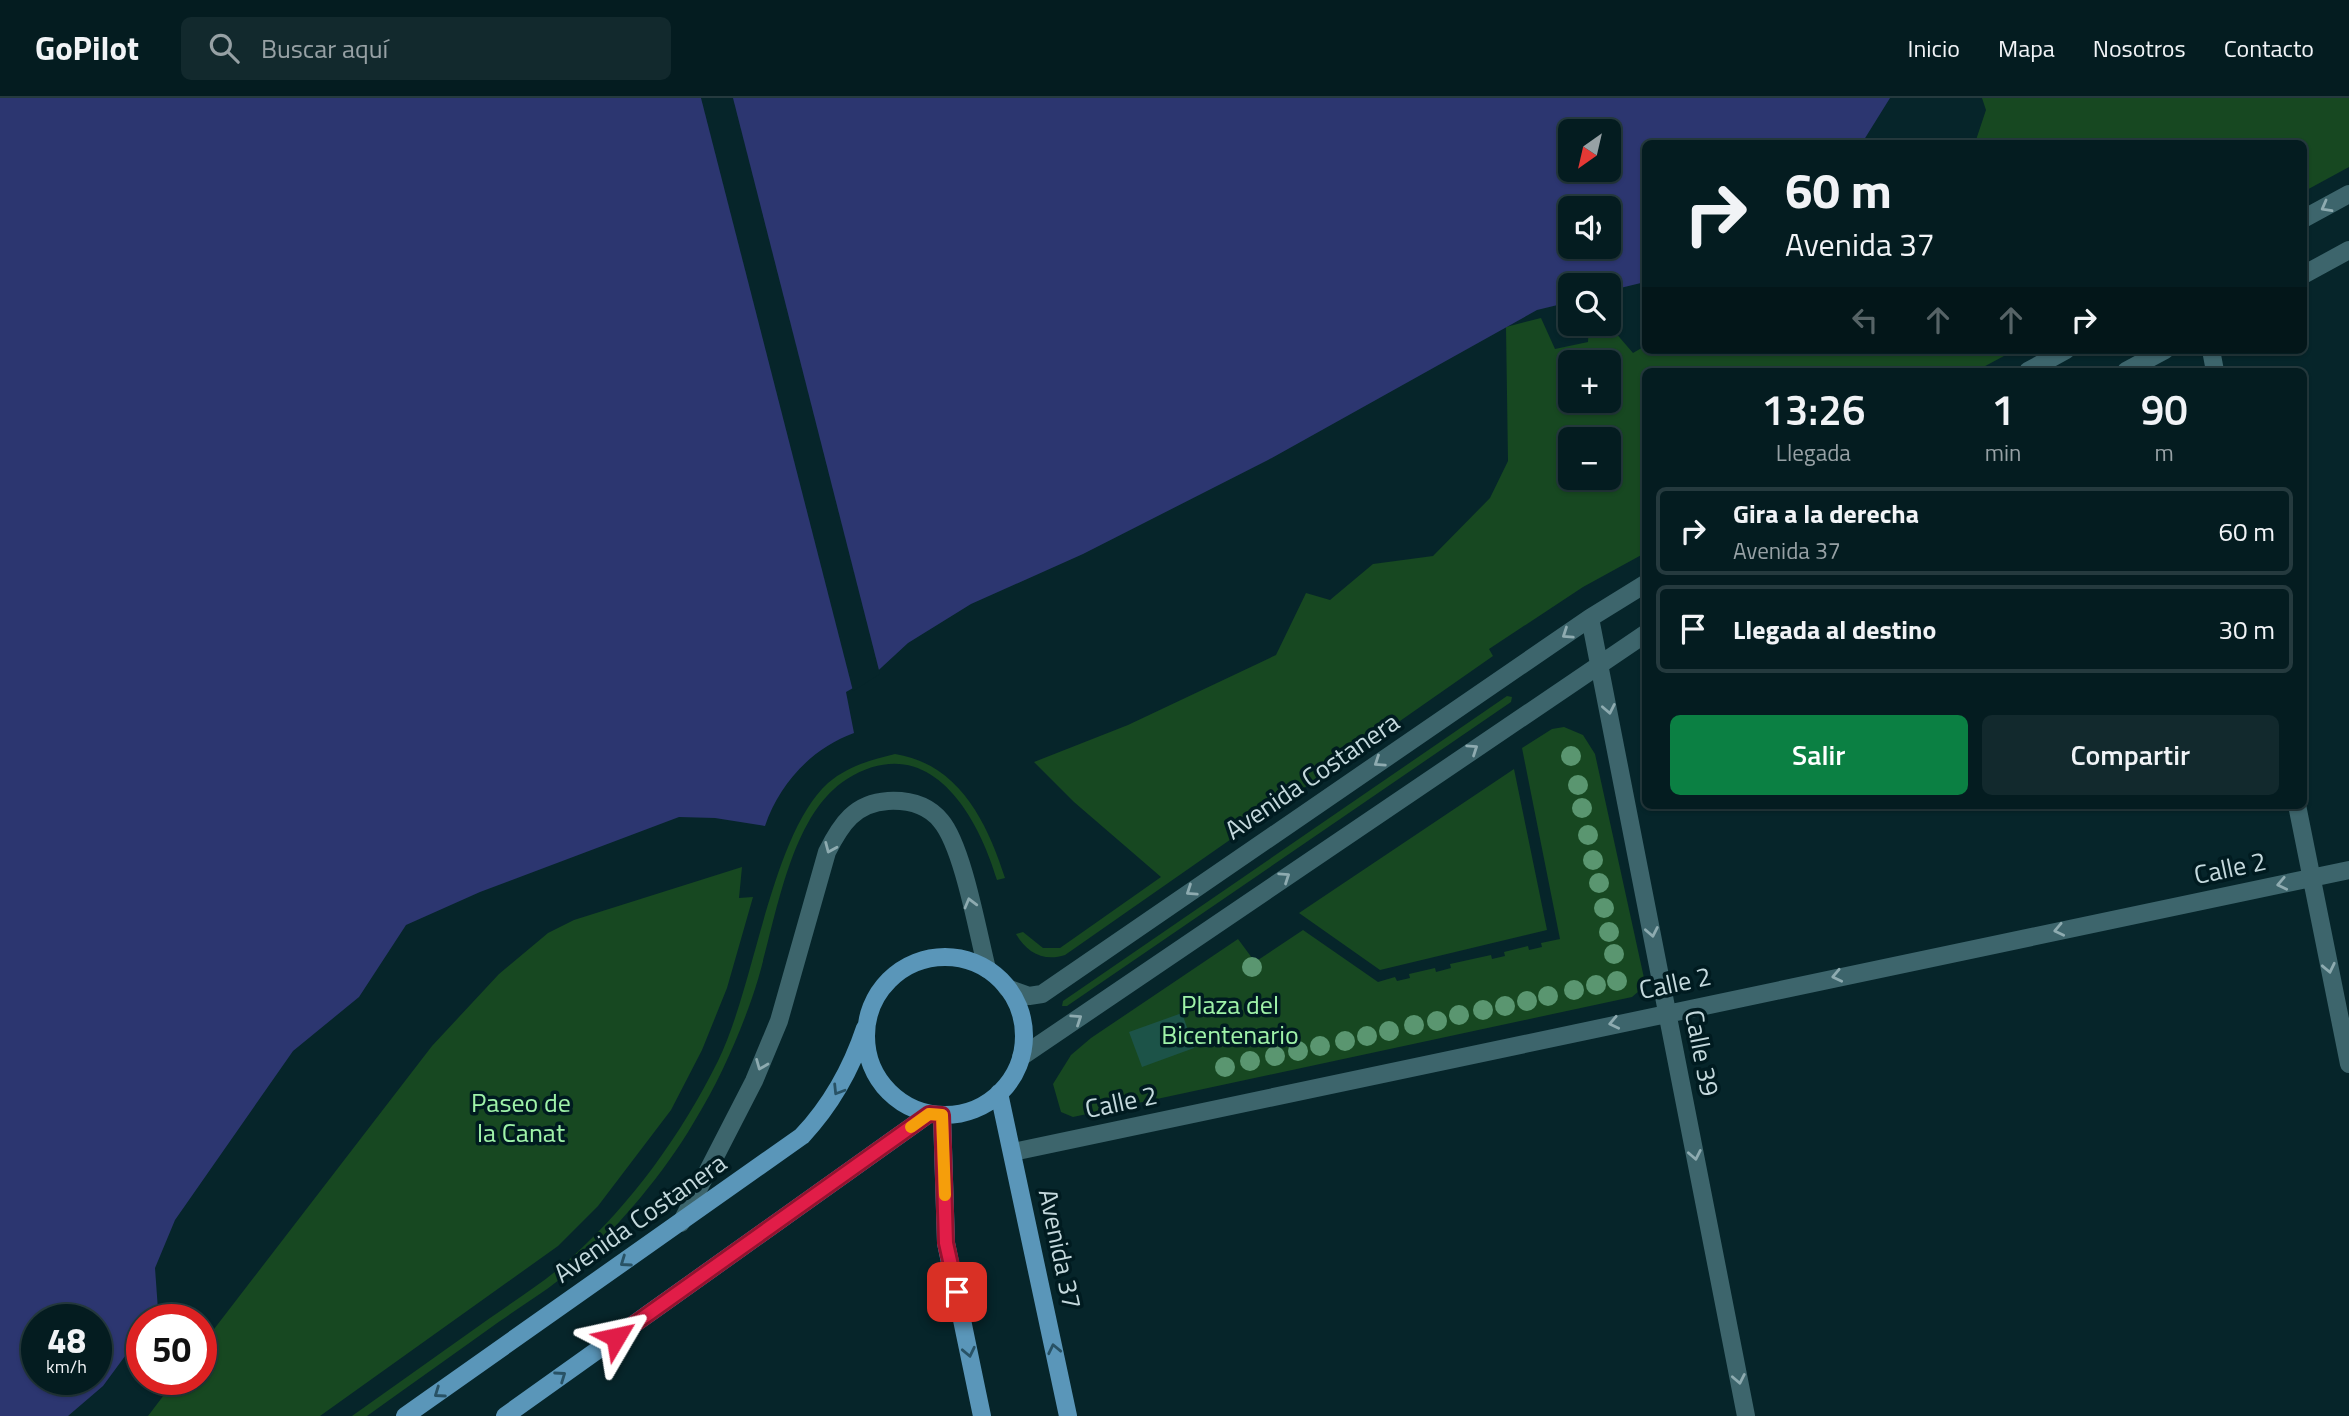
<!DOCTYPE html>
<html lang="es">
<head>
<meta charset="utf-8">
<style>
  :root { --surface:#041c20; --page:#12292d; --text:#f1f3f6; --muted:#97a1a5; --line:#253a3e; --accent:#0b8043 }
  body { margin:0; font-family:"Titillium Web",sans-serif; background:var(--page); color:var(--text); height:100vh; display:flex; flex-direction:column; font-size:26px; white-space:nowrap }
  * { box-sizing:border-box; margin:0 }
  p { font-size:23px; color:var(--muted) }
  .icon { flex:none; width:38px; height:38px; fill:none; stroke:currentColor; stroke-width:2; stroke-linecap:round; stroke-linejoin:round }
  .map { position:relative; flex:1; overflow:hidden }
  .panel { position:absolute; left:1642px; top:270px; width:665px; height:441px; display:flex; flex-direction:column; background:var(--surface); border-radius:10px; box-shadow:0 2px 5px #0004,0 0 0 2px var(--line) }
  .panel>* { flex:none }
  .guide { position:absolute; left:1642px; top:42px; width:665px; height:214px; border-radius:10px; box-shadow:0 2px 5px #0004,0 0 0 2px var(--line); background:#041c20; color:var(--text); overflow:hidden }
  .needle { width:46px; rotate:214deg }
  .controls { position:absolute; left:1558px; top:21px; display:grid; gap:14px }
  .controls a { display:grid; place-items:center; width:63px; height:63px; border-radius:10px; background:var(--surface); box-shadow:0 2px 5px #0004,0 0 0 2px var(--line); font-size:35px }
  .speed { position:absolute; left:21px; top:1206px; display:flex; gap:14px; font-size:35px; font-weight:700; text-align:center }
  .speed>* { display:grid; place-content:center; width:91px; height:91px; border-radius:50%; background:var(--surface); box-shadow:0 2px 5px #0004,0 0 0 2px var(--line); line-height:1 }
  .speed small { font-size:18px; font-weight:400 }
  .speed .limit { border:10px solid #d22; background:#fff; color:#111 }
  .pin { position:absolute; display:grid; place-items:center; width:60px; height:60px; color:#fff; margin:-30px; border-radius:14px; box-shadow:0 4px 10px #0006 }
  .me { position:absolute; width:77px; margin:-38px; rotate:54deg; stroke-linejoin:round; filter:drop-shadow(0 0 5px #0008) }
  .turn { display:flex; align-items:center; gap:24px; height:147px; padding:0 28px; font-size:32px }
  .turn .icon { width:91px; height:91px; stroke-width:2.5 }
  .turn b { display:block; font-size:49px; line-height:60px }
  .lanes { display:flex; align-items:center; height:66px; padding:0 28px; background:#0003; justify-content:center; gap:35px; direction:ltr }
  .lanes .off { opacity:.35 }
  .eta { display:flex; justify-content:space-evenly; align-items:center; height:119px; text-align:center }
  .eta b { font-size:42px; font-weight:600; line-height:49px }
  .action { display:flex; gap:14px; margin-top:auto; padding:14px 28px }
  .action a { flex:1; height:80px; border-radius:10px; background:var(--accent); color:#fff; font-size:28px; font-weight:600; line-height:80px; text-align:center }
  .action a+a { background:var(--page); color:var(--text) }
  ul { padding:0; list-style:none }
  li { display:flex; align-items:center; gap:21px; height:88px; margin:0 14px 10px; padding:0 14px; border:4px solid var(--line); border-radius:10px }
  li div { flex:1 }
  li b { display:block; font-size:26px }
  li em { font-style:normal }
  header { display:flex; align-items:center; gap:42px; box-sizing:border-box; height:98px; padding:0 35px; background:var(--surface); border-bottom:2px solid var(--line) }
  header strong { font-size:33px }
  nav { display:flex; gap:38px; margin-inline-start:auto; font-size:24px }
  .search { width:490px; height:63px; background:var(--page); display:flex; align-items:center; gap:18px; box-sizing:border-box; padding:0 24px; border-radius:10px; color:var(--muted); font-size:26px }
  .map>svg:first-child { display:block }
</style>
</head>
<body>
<header>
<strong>GoPilot</strong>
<div class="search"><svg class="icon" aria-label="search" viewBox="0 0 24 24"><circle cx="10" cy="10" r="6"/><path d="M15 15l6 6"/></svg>Buscar aquí</div>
<nav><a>Inicio</a><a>Mapa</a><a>Nosotros</a><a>Contacto</a></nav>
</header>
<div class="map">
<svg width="2349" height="1318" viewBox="0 0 2349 1318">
  <rect width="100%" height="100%" fill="#06252a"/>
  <!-- green -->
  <path fill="#174821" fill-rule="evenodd" d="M1982 0H2349V69L2303 94V46L1975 45 1986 12Z
    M1608 211 1614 233 1633 255 1645 248V252L1665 256 1697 252H2015L1976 273H1645V455L1583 489 1489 551 1493 558 1065 857C1044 864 1027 855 1016 836L1023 834 1043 850H1060L1161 779 1074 704 1034 664 1128 627 1276 557 1306 495 1330 502 1373 466 1433 458 1490 400 1508 363 1506 229 1541 220 1555 251 1588 244 1589 226H1608ZM1608 264V303H1570V264ZM1608 341V380H1570V341Z
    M1507 598 1512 599 1511 604 1067 908H1062L1063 903Z
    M1564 629 1583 637 1595 656 1644 880 1639 893 1632 899 1073 1019 1061 1014 1053 986 1071 957 1091 940 1238 841 1255 864 1303 832 1378 884 1395 879 1397 883 1410 880 1409 876 1435 870 1436 874 1451 870 1450 866 1491 857 1492 861 1505 858 1504 854 1528 848 1529 852 1542 849 1541 845 1560 841 1522 650 1552 631Z
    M895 656C959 666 987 724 1005 780L997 782C977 715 928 631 847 681 785 720 775 836 752 900 737 943 718 985 694 1024 663 1077 621 1125 577 1167 554 1188 526 1205 500 1223 456 1255 411 1286 367 1318H352C398 1285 444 1253 490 1220 517 1201 546 1183 571 1160 632 1105 681 1037 718 963 755 888 771 737 828 685 848 668 871 662 895 656Z
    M1514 671 1547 832 1380 872 1299 815Z
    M742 769 739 800 753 799 727 890 702 952 671 1012 598 1108 558 1148 320 1318H148L176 1281H201V1248L432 948 499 876 548 835 574 822Z"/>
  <!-- water -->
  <path fill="#2c3670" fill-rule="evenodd" d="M0 0H1890L1862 45 1645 46V184L1608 193V187H1570V204L1537 212 1268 362 1083 456 971 506 908 545 869 581 846 594 854 635C812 650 779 686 765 728L715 720 679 719 480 794 406 827 359 899 293 953 175 1122 155 1170 158 1212 151 1221 142 1222V1235L103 1288 68 1318H0ZM1570 33H1608V72H1570ZM1570 110H1608V149H1570ZM37 1222H96V1281H37Z"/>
  <!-- pier -->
  <path fill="#06252a" d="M701 0H733L880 576 853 593Z"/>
  <!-- building -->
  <path fill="#1c5348" d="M1182 915 1194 950 1142 969 1129 934Z"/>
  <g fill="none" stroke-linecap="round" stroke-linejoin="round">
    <!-- minor -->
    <path stroke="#3d656c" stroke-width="18" d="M2303 121 2349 96
      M2303 177 2349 152
      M2211 252 2215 273
      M2028 273 2066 252
      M2126 273 2165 252
      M1590 520 1746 1318
      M2297 707 2349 966
      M1007 890 1029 898 1042 896 1590 520 1645 486
      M1021 959 1645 536
      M1013 1054 2349 772
      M681 1125 754 983 779 923 827 754C841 726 855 705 888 703 908 702 928 707 941 723 963 749 978 836 987 871"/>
    <!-- major -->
    <path stroke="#5a96b9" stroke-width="18" d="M866 938a79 79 0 1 1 158 0a79 79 0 1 1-158 0Z
      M999 995 1068 1318
      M942 1017 946 1145 982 1318
      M405 1318 802 1038C832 1006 851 972 865 930
      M505 1318 929 1016"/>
  </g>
  <!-- trees -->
  <g fill="#5a9670">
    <circle cx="1571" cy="658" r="10"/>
    <circle cx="1578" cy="687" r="10"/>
    <circle cx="1582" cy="710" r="10"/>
    <circle cx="1588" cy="737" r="10"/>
    <circle cx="1593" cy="762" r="10"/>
    <circle cx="1599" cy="785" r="10"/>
    <circle cx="1604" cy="810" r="10"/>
    <circle cx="1609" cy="834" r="10"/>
    <circle cx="1614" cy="856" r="10"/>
    <circle cx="1252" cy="869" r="10"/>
    <circle cx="1617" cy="883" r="10"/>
    <circle cx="1596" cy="887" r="10"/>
    <circle cx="1574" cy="892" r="10"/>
    <circle cx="1548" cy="898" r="10"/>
    <circle cx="1527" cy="903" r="10"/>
    <circle cx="1505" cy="908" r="10"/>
    <circle cx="1483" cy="912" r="10"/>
    <circle cx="1459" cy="917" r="10"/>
    <circle cx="1437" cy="923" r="10"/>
    <circle cx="1414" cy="927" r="10"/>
    <circle cx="1389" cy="933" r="10"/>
    <circle cx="1367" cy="938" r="10"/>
    <circle cx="1345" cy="943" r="10"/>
    <circle cx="1320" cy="948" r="10"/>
    <circle cx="1298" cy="953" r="10"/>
    <circle cx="1275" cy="958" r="10"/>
    <circle cx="1250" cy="963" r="10"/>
    <circle cx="1225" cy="969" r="10"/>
  </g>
  <!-- one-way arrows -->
  <defs><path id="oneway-chevron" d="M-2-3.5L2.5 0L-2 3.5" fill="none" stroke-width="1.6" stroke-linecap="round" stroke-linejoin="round" transform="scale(1.75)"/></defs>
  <g stroke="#8eabb0">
    <use href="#oneway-chevron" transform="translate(2326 109) rotate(151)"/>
    <use href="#oneway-chevron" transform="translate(1567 536) rotate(146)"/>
    <use href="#oneway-chevron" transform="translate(1609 611) rotate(79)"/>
    <use href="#oneway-chevron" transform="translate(1473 651) rotate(-34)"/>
    <use href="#oneway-chevron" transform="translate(1379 664) rotate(146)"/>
    <use href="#oneway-chevron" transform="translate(830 750) rotate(113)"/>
    <use href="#oneway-chevron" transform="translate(1285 779) rotate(-34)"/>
    <use href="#oneway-chevron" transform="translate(2282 786) rotate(168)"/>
    <use href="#oneway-chevron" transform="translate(1191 793) rotate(146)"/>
    <use href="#oneway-chevron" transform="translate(970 805) rotate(-105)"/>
    <use href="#oneway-chevron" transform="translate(2059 832) rotate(168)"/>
    <use href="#oneway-chevron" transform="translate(1652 834) rotate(79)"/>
    <use href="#oneway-chevron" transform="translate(2329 870) rotate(78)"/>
    <use href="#oneway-chevron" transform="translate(1837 878) rotate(168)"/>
    <use href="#oneway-chevron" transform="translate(1077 921) rotate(-34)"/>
    <use href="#oneway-chevron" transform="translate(1614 925) rotate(168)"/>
    <use href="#oneway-chevron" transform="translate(761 967) rotate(112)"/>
    <use href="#oneway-chevron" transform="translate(1695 1057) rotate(79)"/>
    <use href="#oneway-chevron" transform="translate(1739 1281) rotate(79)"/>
  </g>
  <g stroke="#285265">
    <use href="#oneway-chevron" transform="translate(838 992) rotate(122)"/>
    <use href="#oneway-chevron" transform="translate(625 1164) rotate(145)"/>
    <use href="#oneway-chevron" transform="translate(1054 1251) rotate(-102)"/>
    <use href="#oneway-chevron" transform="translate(969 1254) rotate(78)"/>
    <use href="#oneway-chevron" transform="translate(561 1278) rotate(-35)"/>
    <use href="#oneway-chevron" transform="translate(439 1295) rotate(145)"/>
  </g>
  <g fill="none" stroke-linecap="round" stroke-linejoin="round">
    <defs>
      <path id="route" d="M616 1239 929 1016 942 1017 946 1145 957 1194"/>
    </defs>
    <!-- route casing -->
    <use href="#route" stroke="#92132f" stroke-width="18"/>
    <!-- route -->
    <use href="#route" stroke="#e11d48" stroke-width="12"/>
    <!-- slow -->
    <path stroke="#f59e0b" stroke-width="12" d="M911 1029 929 1016 942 1017 945 1097"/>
  </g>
  <g text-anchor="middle" stroke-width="7" stroke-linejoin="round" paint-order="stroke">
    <!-- street labels -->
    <g font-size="26" fill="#c4d9dd" stroke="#001b20">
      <text transform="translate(1312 678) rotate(-34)" y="9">Avenida Costanera</text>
      <text transform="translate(2230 770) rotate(-12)" y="9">Calle 2</text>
      <text transform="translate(1675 885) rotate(-12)" y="9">Calle 2</text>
      <text transform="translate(1702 955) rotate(79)" y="9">Calle 39</text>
      <text transform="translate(1121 1004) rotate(-12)" y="9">Calle 2</text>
      <text transform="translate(640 1120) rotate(-35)" y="9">Avenida Costanera</text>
      <text transform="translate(1060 1151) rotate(78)" y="9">Avenida 37</text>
    </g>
    <!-- park labels -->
    <g font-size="26" fill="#9ff3a9" stroke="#001b20">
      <text x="1230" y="916">Plaza del<tspan x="1230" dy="30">Bicentenario</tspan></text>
      <text x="521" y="1014">Paseo de<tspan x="521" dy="30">la Canat</tspan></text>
    </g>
  </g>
</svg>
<div class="controls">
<a><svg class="needle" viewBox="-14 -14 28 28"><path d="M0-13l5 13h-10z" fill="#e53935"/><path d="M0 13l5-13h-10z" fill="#97a1a5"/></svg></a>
<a><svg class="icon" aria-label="sound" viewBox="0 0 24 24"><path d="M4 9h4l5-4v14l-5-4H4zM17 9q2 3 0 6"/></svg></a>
<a><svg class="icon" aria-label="search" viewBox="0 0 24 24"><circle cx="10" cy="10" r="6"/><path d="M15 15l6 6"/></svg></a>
<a>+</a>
<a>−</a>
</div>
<div class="speed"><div>48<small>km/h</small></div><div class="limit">50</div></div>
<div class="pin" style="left:957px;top:1194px;background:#d93025"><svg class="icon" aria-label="arrive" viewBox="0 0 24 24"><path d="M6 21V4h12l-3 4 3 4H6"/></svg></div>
<svg class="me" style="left:616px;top:1239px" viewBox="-20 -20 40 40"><path d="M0-17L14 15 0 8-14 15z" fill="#e11d48" stroke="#fff" stroke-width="4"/></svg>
<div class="guide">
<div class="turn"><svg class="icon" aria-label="right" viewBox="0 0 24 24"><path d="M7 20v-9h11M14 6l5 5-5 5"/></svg><div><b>60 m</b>Avenida 37</div></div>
<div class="lanes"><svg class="icon off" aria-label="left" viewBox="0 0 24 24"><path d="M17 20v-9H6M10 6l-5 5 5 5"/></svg><svg class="icon off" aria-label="ahead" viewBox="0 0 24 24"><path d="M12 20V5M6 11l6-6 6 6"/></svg><svg class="icon off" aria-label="ahead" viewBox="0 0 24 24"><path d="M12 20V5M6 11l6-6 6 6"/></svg><svg class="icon" aria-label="right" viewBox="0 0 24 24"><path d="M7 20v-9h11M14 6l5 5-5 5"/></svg></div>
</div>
<section class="panel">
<div class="eta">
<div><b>13:26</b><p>Llegada</p></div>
<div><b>1</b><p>min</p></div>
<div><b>90</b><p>m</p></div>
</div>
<ul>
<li><svg class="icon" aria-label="right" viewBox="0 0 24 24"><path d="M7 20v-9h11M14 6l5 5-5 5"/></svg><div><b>Gira a la derecha</b><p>Avenida 37</p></div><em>60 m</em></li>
<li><svg class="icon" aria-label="arrive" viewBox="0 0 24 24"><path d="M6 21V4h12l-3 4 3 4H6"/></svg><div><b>Llegada al destino</b></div><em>30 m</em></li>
</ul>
<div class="action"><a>Salir</a><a>Compartir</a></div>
</section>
</div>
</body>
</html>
